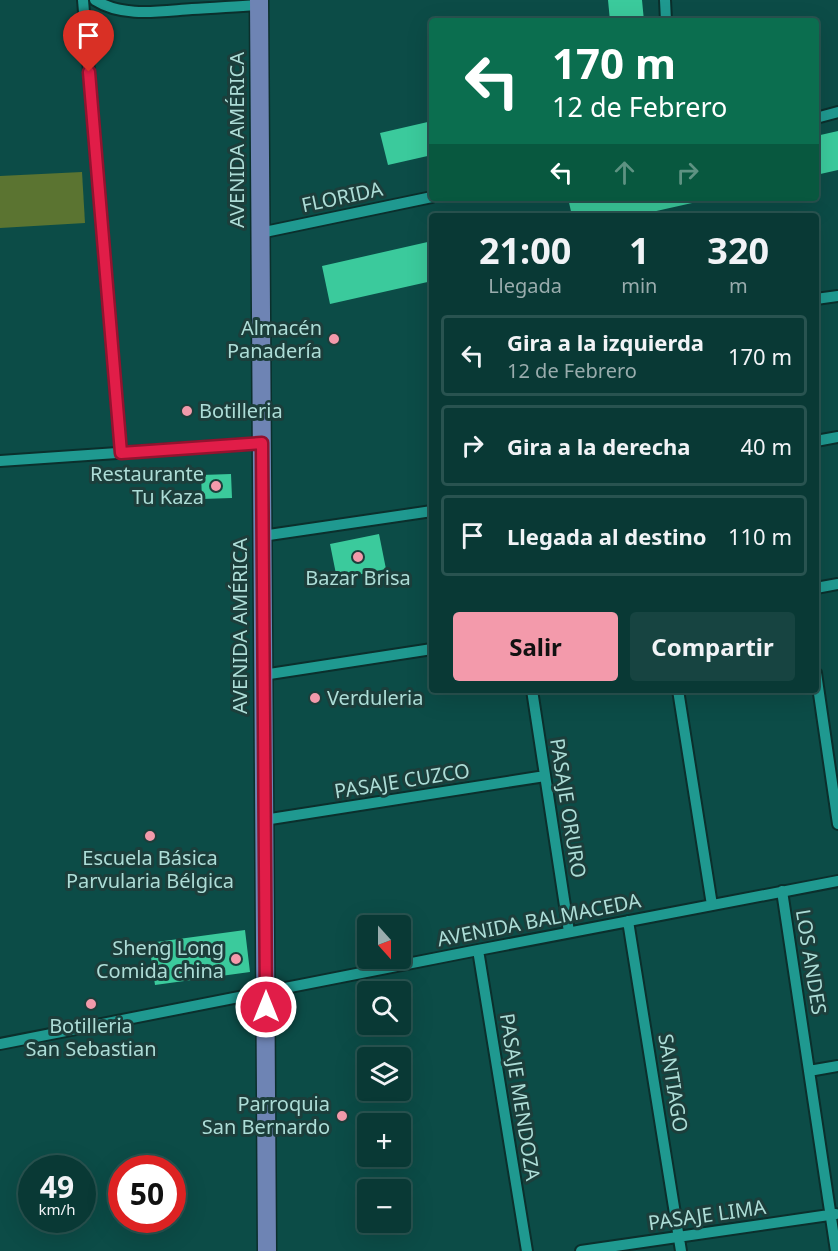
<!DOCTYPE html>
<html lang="es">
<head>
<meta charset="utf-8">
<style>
  :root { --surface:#093935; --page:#174441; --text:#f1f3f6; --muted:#99acad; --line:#295350; --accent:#f39aab }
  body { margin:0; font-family:"Noto Sans",sans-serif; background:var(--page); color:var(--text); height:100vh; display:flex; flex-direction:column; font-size:22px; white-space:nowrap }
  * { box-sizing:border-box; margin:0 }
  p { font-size:20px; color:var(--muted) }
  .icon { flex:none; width:33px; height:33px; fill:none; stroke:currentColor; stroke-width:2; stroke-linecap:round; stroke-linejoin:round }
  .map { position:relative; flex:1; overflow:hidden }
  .side { position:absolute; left:429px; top:213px; width:390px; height:480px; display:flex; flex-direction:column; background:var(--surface); border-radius:6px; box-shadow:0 6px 24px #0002,0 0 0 2px var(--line) }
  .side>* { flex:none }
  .banner { position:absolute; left:429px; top:18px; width:390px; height:183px; border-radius:6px; box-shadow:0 6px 24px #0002,0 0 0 2px var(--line); background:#0b6e4f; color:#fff; overflow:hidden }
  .needle { width:39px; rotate:159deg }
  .tools { position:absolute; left:357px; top:915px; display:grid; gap:12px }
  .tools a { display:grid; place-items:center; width:54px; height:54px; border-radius:6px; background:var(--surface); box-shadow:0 6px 24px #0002,0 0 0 2px var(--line); font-size:30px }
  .speed { position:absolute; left:18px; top:1155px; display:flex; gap:12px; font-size:30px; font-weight:700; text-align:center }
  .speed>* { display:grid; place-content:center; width:78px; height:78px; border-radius:50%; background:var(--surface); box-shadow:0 6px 24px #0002,0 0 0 2px var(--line); line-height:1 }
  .speed small { font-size:15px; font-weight:400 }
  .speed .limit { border:9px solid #d22; background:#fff; color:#111 }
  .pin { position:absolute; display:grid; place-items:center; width:51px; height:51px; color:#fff; margin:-62px -26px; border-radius:50% 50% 50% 0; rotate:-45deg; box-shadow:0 0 6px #0007 }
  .pin .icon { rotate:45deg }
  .me { position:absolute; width:66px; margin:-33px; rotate:0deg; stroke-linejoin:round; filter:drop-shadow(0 0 4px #0008) }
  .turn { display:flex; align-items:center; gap:21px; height:126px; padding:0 24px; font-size:27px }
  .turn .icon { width:78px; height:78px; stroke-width:2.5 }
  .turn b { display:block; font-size:42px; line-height:51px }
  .lanes { display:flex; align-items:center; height:57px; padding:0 24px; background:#0003; justify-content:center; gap:30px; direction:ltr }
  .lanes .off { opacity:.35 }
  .eta { display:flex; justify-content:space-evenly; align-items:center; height:102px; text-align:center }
  .eta b { font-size:36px; font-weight:700; line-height:42px }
  .action { display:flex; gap:12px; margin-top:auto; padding:12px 24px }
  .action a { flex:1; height:69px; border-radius:6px; background:var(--accent); color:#111; font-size:24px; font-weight:700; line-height:69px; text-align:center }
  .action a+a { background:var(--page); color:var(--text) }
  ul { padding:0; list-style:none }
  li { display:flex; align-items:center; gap:18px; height:81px; margin:0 12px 9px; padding:0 12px; border:3px solid var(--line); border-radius:6px }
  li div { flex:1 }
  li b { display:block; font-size:22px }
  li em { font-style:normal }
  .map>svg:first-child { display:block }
</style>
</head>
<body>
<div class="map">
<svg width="838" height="1251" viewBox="0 0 838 1251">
  <rect width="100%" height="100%" fill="#0c4c47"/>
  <!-- green -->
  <path fill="#5b7431" d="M82 172 85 223 0 228V176Z"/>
  <!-- building -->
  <path fill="#3bca9c" d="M608 0H642L644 21H610Z
    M432 121V155L388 165 380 133Z
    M838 131V170L816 175V136Z
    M568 198H709L710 199 634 216H572Z
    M432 241V281L330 304 322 266Z
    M231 474 232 498 202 499 201 475Z
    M379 534 386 569 337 579 330 544Z
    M245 930 250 972 155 985 149 943Z"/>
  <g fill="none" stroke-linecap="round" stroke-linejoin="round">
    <defs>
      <path id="minor" d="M83 0 121 453
        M95 0C123 18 161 11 192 9 214 8 237 6 259 5
        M665 0 666 21
        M816 118 838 112
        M260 233 432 197
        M816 299 838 296
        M816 441 838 437
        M0 461 262 443
        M262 536 432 511
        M816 588 838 584
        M816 673 838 824
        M263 675 432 649
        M532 690 569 932
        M678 690 712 905
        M264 820 545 776
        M782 891 836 1251
        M628 921 681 1251
        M478 950 527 1251
        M0 1044 478 950 838 881
        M809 1071 838 1066
        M581 1251 836 1214"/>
      <path id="major" d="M259 0 267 1251"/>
    </defs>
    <!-- minor casing -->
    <use href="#minor" stroke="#0b2f2c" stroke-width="14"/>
    <!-- major casing -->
    <use href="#major" stroke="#0b2f2c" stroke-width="21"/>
    <!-- minor -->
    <use href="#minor" stroke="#1f9990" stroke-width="10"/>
    <!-- major -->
    <use href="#major" stroke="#6e84b4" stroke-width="18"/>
  </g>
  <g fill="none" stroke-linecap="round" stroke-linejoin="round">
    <defs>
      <path id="route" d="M89 72 121 453 262 443 266 1007"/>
    </defs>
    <!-- route casing -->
    <use href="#route" stroke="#92132f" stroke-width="15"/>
    <!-- route -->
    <use href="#route" stroke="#e11d48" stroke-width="10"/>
  </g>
  <!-- markers -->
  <g fill="#f39aab" stroke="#1c3e3b" stroke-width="2">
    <circle cx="334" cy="339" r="6"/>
    <circle cx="187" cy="411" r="6"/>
    <circle cx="216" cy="486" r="6"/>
    <circle cx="358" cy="557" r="6"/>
    <circle cx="315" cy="698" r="6"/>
    <circle cx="150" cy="836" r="6"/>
    <circle cx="236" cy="959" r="6"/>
    <circle cx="91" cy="1004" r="6"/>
    <circle cx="342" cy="1116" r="6"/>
  </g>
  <g text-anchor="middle" stroke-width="6" stroke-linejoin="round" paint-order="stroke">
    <!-- street labels -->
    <g font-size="20" fill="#adddd7" stroke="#1c3e3b">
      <text transform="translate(237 140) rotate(-90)" y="7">AVENIDA AMÉRICA</text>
      <text transform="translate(342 197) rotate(-12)" y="7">FLORIDA</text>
      <text transform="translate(240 626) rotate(-90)" y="7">AVENIDA AMÉRICA</text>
      <text transform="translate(402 781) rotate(-9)" y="7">PASAJE CUZCO</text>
      <text transform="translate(568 808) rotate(81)" y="7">PASAJE ORURO</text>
      <text transform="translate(539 920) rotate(-11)" y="7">AVENIDA BALMACEDA</text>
      <text transform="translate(811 962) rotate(81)" y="7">LOS ANDES</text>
      <text transform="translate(673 1083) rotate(81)" y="7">SANTIAGO</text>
      <text transform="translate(520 1097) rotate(81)" y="7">PASAJE MENDOZA</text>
      <text transform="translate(707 1215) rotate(-8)" y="7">PASAJE LIMA</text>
    </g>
    <!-- poi labels -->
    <g font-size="20" fill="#adddd7" stroke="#1c3e3b" text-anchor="end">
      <text x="322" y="335">Almacén<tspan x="322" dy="23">Panadería</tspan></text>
      <text x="199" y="418" text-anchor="start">Botilleria</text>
      <text x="204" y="481">Restaurante<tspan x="204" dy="23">Tu Kaza</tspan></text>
      <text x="358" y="585" text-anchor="middle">Bazar Brisa</text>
      <text x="327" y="705" text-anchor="start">Verduleria</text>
      <text x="150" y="865" text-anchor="middle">Escuela Básica<tspan x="150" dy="23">Parvularia Bélgica</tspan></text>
      <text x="224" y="955">Sheng Long<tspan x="224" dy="23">Comida china</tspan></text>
      <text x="91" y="1033" text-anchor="middle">Botilleria<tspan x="91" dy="23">San Sebastian</tspan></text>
      <text x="330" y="1111">Parroquia<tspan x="330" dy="23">San Bernardo</tspan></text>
    </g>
  </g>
</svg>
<div class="tools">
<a><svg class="needle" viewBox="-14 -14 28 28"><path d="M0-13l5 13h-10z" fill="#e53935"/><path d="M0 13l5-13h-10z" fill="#99acad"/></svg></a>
<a><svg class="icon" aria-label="search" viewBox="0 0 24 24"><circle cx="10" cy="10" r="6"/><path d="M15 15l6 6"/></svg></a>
<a><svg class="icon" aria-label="layers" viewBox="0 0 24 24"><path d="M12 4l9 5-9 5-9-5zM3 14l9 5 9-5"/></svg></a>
<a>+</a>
<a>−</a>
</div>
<div class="speed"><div>49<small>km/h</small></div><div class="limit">50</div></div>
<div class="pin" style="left:89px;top:72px;background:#d93025"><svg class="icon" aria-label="arrive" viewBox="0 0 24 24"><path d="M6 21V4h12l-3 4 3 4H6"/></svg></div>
<svg class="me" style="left:266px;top:1007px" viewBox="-20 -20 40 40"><circle r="17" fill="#e11d48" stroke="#fff" stroke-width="3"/><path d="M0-11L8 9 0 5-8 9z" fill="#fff"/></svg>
<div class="banner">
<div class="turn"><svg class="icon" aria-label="left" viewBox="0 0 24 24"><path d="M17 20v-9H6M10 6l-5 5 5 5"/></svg><div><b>170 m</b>12 de Febrero</div></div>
<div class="lanes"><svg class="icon" aria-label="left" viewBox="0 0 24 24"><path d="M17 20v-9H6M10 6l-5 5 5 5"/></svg><svg class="icon off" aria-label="ahead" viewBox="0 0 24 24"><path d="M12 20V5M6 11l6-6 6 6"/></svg><svg class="icon off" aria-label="right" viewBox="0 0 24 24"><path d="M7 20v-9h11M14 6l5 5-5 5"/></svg></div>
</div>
<section class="side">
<div class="eta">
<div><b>21:00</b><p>Llegada</p></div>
<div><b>1</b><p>min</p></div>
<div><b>320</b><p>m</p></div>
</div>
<ul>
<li><svg class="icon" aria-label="left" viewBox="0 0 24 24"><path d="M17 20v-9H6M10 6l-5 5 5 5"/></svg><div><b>Gira a la izquierda</b><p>12 de Febrero</p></div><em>170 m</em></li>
<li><svg class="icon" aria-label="right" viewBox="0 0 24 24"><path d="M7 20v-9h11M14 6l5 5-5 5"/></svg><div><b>Gira a la derecha</b></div><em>40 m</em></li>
<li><svg class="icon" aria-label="arrive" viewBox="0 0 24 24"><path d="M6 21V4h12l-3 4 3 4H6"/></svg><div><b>Llegada al destino</b></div><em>110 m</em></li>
</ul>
<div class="action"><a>Salir</a><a>Compartir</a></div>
</section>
</div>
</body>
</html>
